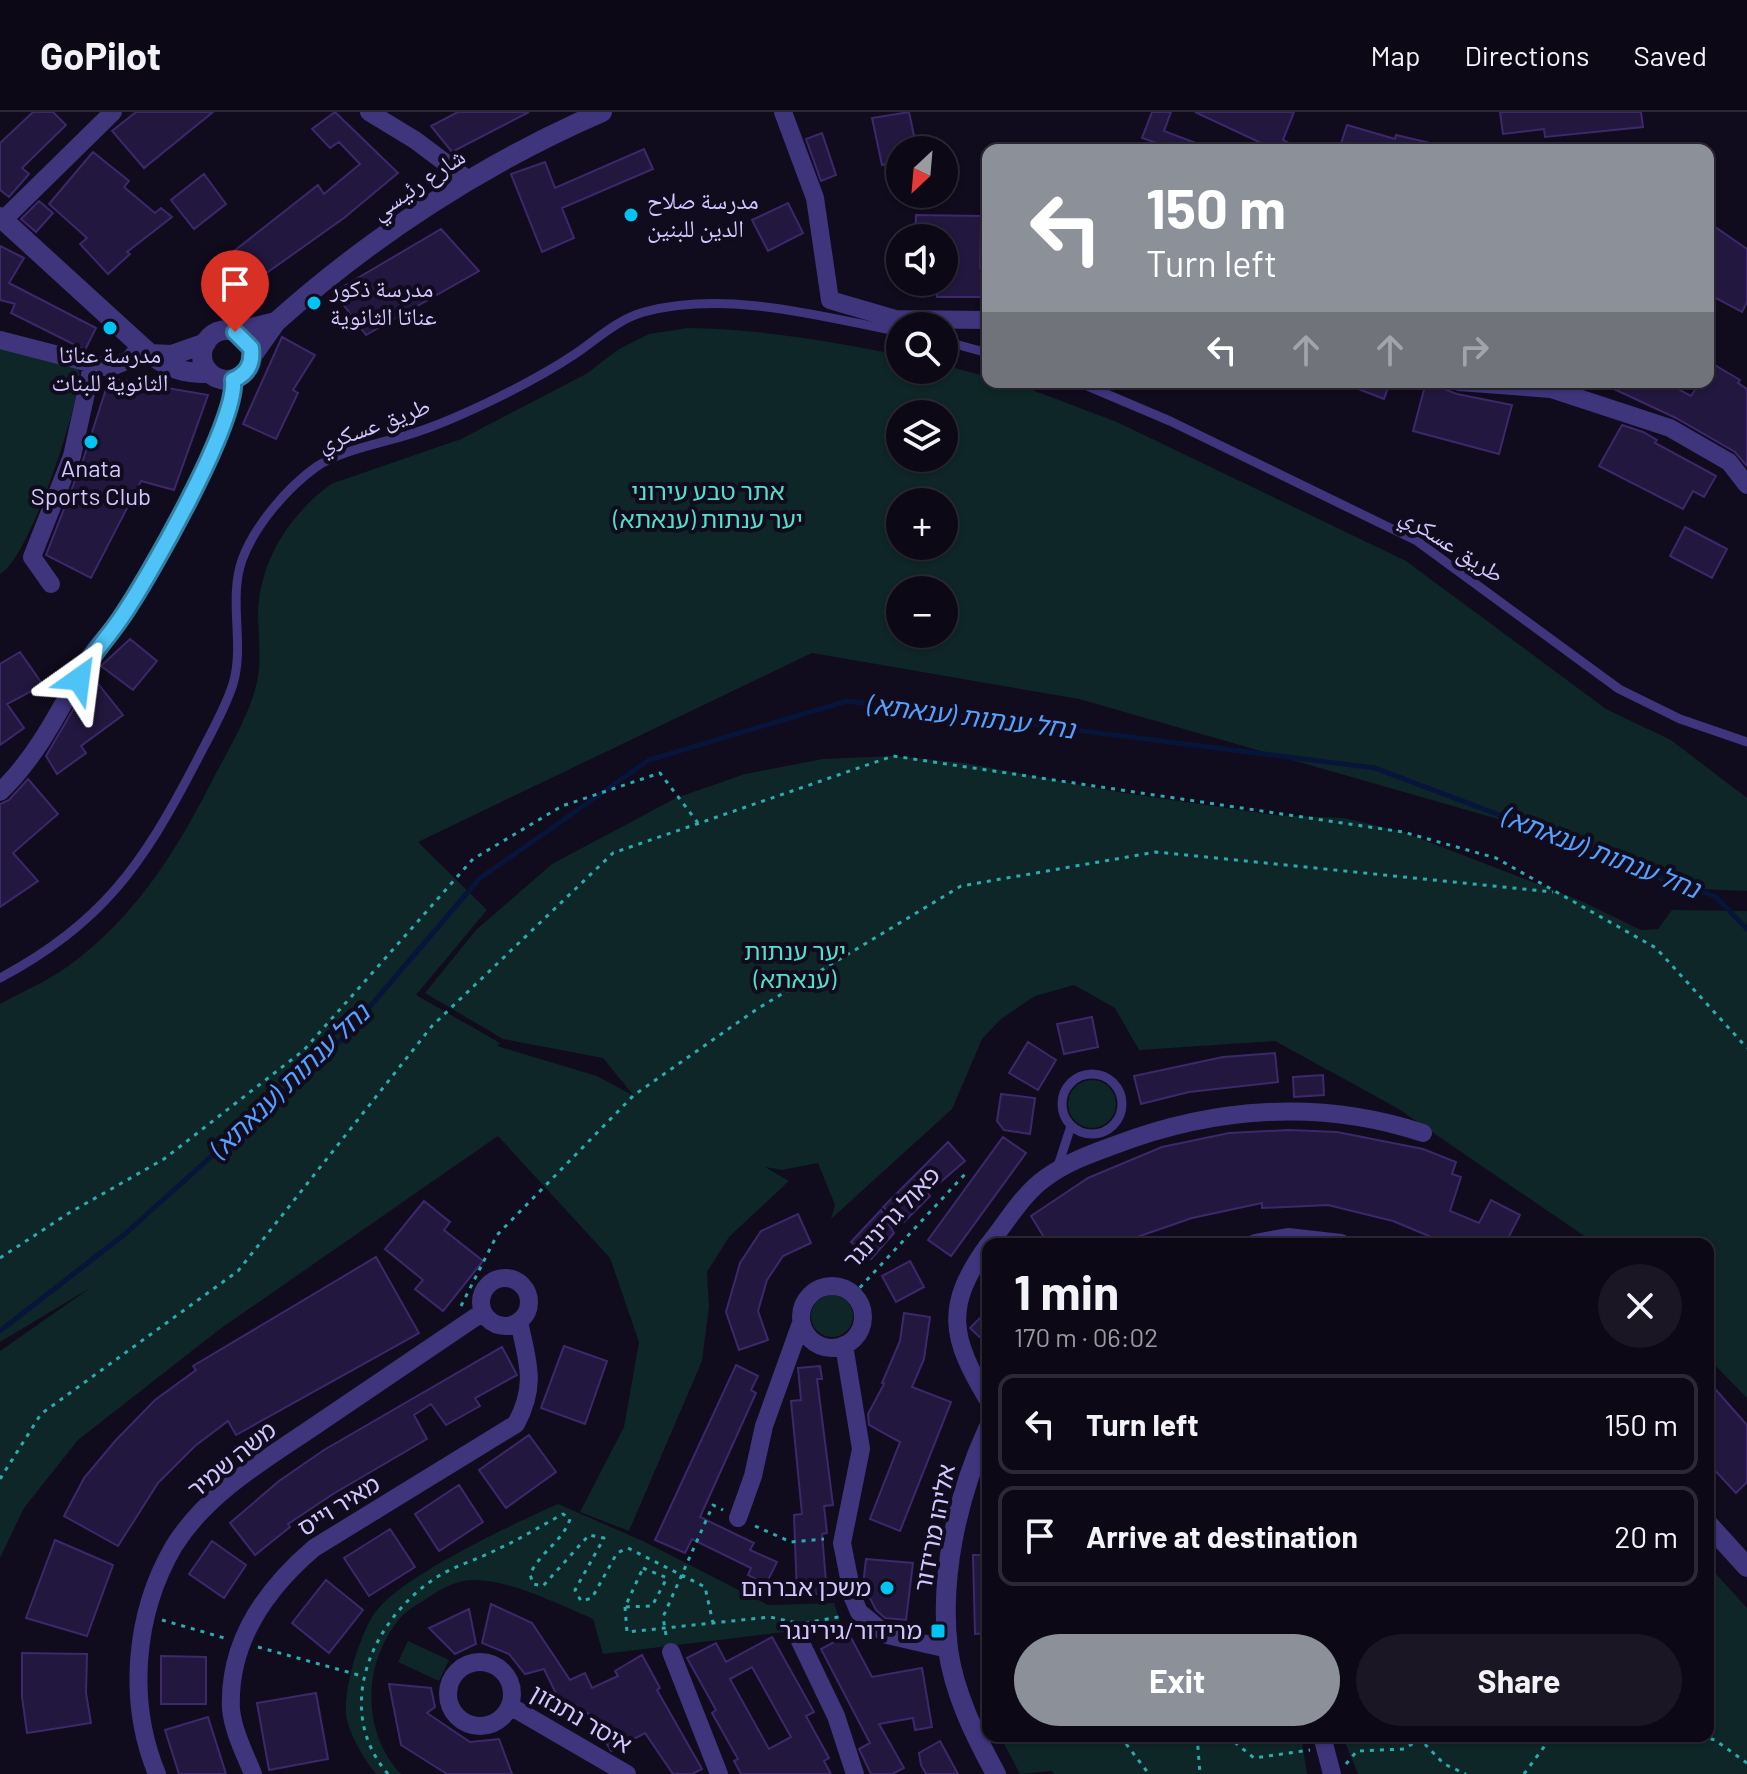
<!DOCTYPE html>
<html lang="en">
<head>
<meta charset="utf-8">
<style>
  :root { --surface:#0c0816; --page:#1a1623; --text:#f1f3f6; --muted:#9a9aa1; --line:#2c2935; --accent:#8c9099 }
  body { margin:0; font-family:Barlow,"Noto Naskh Arabic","Noto Sans Hebrew",sans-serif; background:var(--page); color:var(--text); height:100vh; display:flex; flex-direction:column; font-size:30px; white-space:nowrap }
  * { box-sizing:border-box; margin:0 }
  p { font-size:26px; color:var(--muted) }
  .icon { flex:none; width:44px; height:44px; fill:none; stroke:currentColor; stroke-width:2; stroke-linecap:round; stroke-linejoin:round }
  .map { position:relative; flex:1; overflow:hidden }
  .sheet { position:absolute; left:982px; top:1126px; width:732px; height:504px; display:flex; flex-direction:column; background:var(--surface); border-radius:16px; box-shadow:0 2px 6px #0004,0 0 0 2px var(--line) }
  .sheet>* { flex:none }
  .hud { position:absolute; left:982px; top:32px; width:732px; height:244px; border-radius:16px; box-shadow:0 2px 6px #0004,0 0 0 2px var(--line); background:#8c9099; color:#fff; overflow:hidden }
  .needle { width:52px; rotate:206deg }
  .tools { position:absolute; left:886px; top:24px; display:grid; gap:16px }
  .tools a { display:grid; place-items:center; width:72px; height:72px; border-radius:50%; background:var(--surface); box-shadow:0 2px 6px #0004,0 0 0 2px var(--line); font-size:40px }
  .pin { position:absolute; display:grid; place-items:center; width:68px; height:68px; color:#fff; margin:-82px -34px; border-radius:50% 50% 50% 0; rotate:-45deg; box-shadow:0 0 8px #0007 }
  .pin .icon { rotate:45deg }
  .me { position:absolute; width:88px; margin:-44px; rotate:31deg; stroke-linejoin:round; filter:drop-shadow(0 0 6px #0008) }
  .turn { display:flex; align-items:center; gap:28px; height:168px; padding:0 32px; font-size:36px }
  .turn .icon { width:104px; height:104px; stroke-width:2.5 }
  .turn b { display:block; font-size:56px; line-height:68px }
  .lanes { display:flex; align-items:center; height:76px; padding:0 32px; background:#0003; justify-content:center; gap:40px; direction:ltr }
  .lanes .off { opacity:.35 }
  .round { display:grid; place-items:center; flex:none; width:84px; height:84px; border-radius:42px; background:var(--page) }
  .summary { display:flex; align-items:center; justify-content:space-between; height:136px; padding:0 32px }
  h1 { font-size:48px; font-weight:700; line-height:60px }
  .cta { display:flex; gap:16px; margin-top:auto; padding:16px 32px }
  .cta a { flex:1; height:92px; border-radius:48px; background:var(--accent); color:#fff; font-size:32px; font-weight:700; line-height:92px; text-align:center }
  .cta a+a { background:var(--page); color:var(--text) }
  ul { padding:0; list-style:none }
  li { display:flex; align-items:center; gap:24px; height:100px; margin:0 16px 12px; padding:0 16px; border:4px solid var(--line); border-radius:16px }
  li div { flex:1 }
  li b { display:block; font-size:30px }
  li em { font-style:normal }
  header { display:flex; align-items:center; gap:48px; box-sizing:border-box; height:112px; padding:0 40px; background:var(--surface); border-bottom:2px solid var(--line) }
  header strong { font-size:38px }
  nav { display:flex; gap:44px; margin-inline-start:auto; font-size:28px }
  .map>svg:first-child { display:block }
</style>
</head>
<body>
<header>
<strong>GoPilot</strong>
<nav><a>Map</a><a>Directions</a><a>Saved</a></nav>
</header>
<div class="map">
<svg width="1747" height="1662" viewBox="0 0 1747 1662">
  <rect width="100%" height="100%" fill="#100b1d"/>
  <!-- green -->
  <path fill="#0e2627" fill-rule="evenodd" d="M688 216C760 217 829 229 900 243V258H944V253L988 265V270H1005L1027 276 1117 310 1406 449 1606 597 1671 628 1747 686V779L1677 776 1561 725 1079 587 812 541 418 730 487 798 416 883 500 931 497 934 597 964 634 984 603 946 503 927 425 881 476 818 552 752 676 686 745 662 823 647 893 644 965 651 1118 680 1274 703 1344 706 1403 720 1579 788 1641 818 1658 817 1672 798 1747 799V1286L1708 1246V1132H1596L1397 996 1275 929 1139 938 1115 896 1074 873 1035 884 1001 907 982 927 952 997 831 1107 835 1093 818 1051 782 1058 765 1055 789 1069 729 1125 707 1160 709 1195 702 1249 629 1419 580 1400 624 1315 639 1230 610 1146 498 1024 220 1217 78 1328 24 1396 0 1446V1239L90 1176 0 1230V892C26 878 56 865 79 846 140 798 179 734 213 667 228 638 246 609 255 578 262 554 259 531 258 506 258 451 288 404 331 372L461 327 586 262 619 237 649 222ZM900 302H944V346H900ZM900 390H944V434H900ZM900 478H944V522H900Z
    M0 235 77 253 80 263C77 299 29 447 0 462Z
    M1068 992a24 24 0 1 1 48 0a24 24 0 1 1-48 0Z
    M811 1204a21 21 0 1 1 42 0a21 21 0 1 1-42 0Z
    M558 1392 643 1429 768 1493 834 1491 841 1513 603 1542 593 1507C558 1492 509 1467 471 1468 454 1469 439 1478 426 1487 418 1492 407 1498 401 1505 362 1551 361 1619 401 1662H376C364 1646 352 1628 347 1608 341 1582 359 1525 374 1502 398 1465 515 1411 558 1392Z
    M1708 1453 1747 1496V1662H1358L1343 1625 1708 1624Z
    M408 1529 449 1548 439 1569 398 1550Z
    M1000 1624H1301L1307 1662H1054L1052 1659 1020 1662Z"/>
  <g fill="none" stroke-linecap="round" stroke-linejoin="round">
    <!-- stream -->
    <path stroke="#07153a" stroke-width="5" d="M0 1219 125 1122 343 926 479 767 649 648 847 589 1375 656 1716 785 1747 817"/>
  </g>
  <!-- building -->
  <path fill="#22173e" stroke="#3c286b" stroke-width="2" fill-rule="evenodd" d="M33 0H53L66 13 22 56 29 62 9 85 0 78V31Z
    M136 0H213L144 56 112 19Z
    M335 0 398 61 344 106 251 172 229 143 318 73 324 82 360 52 339 30 330 36 312 17Z
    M458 0H529L452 40 431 14Z
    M909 0 917 38H900V49L882 53 872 6Z
    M1152 0H1171L1164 19 1214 38H1177L1142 26Z
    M1195 0H1294L1283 28 1302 38H1276Z
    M1500 0H1641L1643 15 1545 25 1544 17 1503 22Z
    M1347 13 1395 27 1396 23 1439 33V38H1339Z
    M822 21 836 63 821 69 806 27Z
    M644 37 653 57 562 96 574 126 542 140 511 62 545 50 555 76Z
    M93 40 129 69 124 75 155 101 161 96 172 105 127 140 130 142 108 162 80 132 87 126 49 92Z
    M204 62 226 92 194 117 171 88Z
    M39 89 53 101 36 120 21 107Z
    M788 91 803 121 768 139 752 108Z
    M916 103 981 104 980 156H986V185H937V170H944V126H915Z
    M1708 110 1747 137V190L1742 200 1708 182Z
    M441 117 479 159 366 223 334 180Z
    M0 134 24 146 9 171 96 216 85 238 11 201 15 192 0 188Z
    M282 225 315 243 293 278 298 281 276 327 243 312Z
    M1708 249 1740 268 1738 271 1747 277V354L1735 340 1676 306 1599 270H1665L1691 284 1700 270H1708Z
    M115 267 208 283 174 378 141 369 91 466 46 443 83 348 109 268Z
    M1340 270H1390L1384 287Z
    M1426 270 1457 282 1512 293 1499 342 1413 319Z
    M1622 313 1643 320 1657 328 1655 331 1716 364 1704 385 1693 379 1683 397 1599 354Z
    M1685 415 1727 437 1712 466 1670 444Z
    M130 527 157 549 133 578 101 554Z
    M20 540 43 573 7 592 24 616 0 633V552Z
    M95 568 123 603 81 634 86 641 57 662 46 644 84 579Z
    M28 667 58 702 13 741 38 769 0 795V692L9 688Z
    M1092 905 1098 935 1064 942 1057 912Z
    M1028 930 1056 948 1038 978 1009 961Z
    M1275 941 1278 970 1189 980 1141 992 1134 964 1223 945Z
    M1323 963 1324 983 1294 985 1293 965Z
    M1001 982 1035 986 1030 1022 1004 1018 997 1009Z
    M1289 1018 1337 1020 1423 1037 1456 1050 1452 1062 1461 1065 1450 1099 1479 1111 1491 1088 1520 1103 1505 1132H1448L1393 1109 1328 1093 1262 1096V1091L1192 1106 1117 1132H1048L1031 1104 1088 1066 1162 1035 1229 1021Z
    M1003 1025 1026 1041 951 1144 928 1128Z
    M948 1030 965 1049 928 1081 930 1084 904 1110 883 1095Z
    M424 1089 450 1110 444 1118 483 1149 443 1199 415 1177 423 1168 385 1137Z
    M881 1098 894 1121 871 1147 851 1130Z
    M798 1102 811 1131 783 1144 767 1168 758 1199 768 1228 739 1238 726 1200 740 1151 761 1119Z
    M376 1145 419 1221 236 1323 228 1309 195 1334 158 1371 118 1434 64 1404 84 1366 116 1328 155 1288 196 1258 193 1254Z
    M910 1149 924 1175 896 1190 882 1164Z
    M988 1198V1233L970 1216Z
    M904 1201 930 1205 924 1247 912 1275 951 1290 900 1419 870 1407 900 1330 869 1313 868 1302 884 1272 882 1271 900 1229Z
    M564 1234 607 1249 585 1312 541 1296Z
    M502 1235 517 1263 475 1286 480 1294 446 1313 431 1292 414 1303 427 1327 333 1382 288 1412 290 1415 255 1443 230 1411 279 1369 324 1338Z
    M736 1253 758 1264 751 1278 756 1281 700 1405 754 1431 750 1438 777 1450 766 1472 748 1463 751 1456 692 1427 685 1441 655 1428Z
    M820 1254 822 1267H817L833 1393 824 1394 827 1421 822 1422 827 1481 797 1483 794 1403 802 1402 791 1289 801 1288 798 1256Z
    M1708 1269 1747 1313V1370L1736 1381 1708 1351Z
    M529 1323 556 1360 506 1396 479 1358Z
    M459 1373 483 1410 439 1439 415 1402Z
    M390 1417 415 1455 369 1484 344 1446Z
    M55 1428 113 1453 87 1524 26 1506Z
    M212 1429 246 1453 224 1486 189 1462Z
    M973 1443H988V1521L975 1522Z
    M866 1447 913 1451 906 1508 885 1506 876 1498 863 1473Z
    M326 1468 363 1498 329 1541 292 1511Z
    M491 1492 532 1511 570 1568 585 1561 592 1576 618 1564 615 1559 642 1543 660 1576 657 1578 702 1657 692 1662H673L645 1621 611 1639 588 1601 581 1604 576 1593 564 1598 544 1557 525 1562 509 1542 482 1531Z
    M469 1497 476 1532 455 1542 429 1516Z
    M849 1522 872 1565 922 1556 932 1615 915 1618 913 1606 879 1612 904 1656 892 1662H871L859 1637 870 1631 821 1537Z
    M772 1525 814 1600 806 1604 829 1646 824 1649 831 1662H741L734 1649 738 1647 712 1601 716 1598 687 1546 716 1531 726 1550ZM752 1555 791 1625 769 1637 730 1567Z
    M22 1541 87 1542 86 1581 91 1611 27 1621 22 1585Z
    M161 1544 206 1545V1592H161Z
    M389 1572 431 1576 435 1595 427 1601 470 1630 499 1627 512 1662H447L401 1633Z
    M316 1581 328 1647 269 1658 257 1591Z
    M208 1605 226 1662H179L165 1618Z
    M940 1629 958 1662H926L921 1653 919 1641Z"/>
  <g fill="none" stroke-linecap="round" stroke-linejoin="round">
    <!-- path -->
    <path stroke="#2aacb0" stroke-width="3" stroke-dasharray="4 6" stroke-linecap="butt" d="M0 1146 69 1101 164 1047 304 938 473 747 562 694 660 661 698 711
      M853 1183 966 1061
      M461 1194 497 1123 634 983 757 897 961 774 1156 740 1553 780
      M0 1367 41 1302 238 1159 432 914 613 741 893 644 1403 720 1496 746 1656 836 1747 936
      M755 1414 791 1430 824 1427
      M643 1456 667 1466 652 1494 625 1495Z
      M625 1495 627 1520 770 1505 797 1511
      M162 1508 228 1527
      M805 1511 844 1504
      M666 1523 663 1505 713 1393 723 1398
      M258 1535 362 1564
      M1120 1624 1149 1662
      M1197 1624 1200 1662
      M1227 1624 1254 1646 1310 1638
      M1701 1624 1715 1628 1747 1651
      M999 1630 1043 1624
      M1346 1652 1357 1639 1404 1637 1420 1627 1444 1652 1466 1662
      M388 1662C332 1597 372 1507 437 1465 456 1453 479 1447 498 1437 520 1427 541 1414 563 1402L570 1407C563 1429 542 1438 530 1462L533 1472 543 1474 589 1423 604 1426 575 1478 581 1489 592 1486 617 1441 628 1436 705 1475 713 1511
      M1524 1662 1552 1624"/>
    <!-- service -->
    <path stroke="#3e357d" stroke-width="9" d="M944 229 988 241
      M1078 270 1170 309 1417 429 1619 577 1680 607 1747 630
      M0 866C102 812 143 752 195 652 208 626 224 600 233 572 245 532 228 488 242 448 255 413 287 376 316 355 340 338 388 330 417 320 462 305 535 269 575 242 597 227 618 207 644 200 726 178 820 204 900 220
      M1062 992a30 30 0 1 1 60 0a30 30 0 1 1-60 0Z
      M1057 1057 1071 1014"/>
    <!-- minor -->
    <path stroke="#3e357d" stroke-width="18" d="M369 0 415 28 467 67
      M783 0 815 86 830 188 895 207 988 208
      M3 108 113 0
      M0 228 109 256 129 248 140 235
      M1459 270 1551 277 1670 316 1729 350 1747 373
      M51 472 32 445 72 344 92 254
      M0 680C38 644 62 593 88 548 97 532 112 520 122 504 149 463 238 311 233 268
      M989 1132C1006 1111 1022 1083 1044 1067 1065 1051 1090 1042 1115 1033 1214 995 1321 987 1423 1021
      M988 1133C943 1195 951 1226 988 1288
      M481 1190a24 24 0 1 1 48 0a24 24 0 1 1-48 0Z
      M801 1205a31 31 0 1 1 62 0a31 31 0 1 1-62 0Z
      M844 1233 861 1337 842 1431 853 1486 859 1500 887 1523 948 1537
      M738 1406 753 1364 764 1314 801 1211
      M800 1529 836 1604 855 1662
      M671 1540 719 1662
      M448 1582a32 32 0 1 1 64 0a32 32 0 1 1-64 0Z
      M510 1594 627 1662
      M1322 1624 1332 1662
      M157 1662C127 1590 134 1502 174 1434 208 1379 270 1345 322 1309 375 1273 429 1237 483 1200
      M253 1662C245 1642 233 1619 231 1597 228 1531 266 1477 314 1436L516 1312C537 1273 528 1251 519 1210"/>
    <!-- tertiary -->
    <path stroke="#3e357d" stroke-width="20" d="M0 105 150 242
      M276 210C372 124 484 51 602 0
      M202 243a25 25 0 1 1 50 0a25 25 0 1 1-50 0Z
      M235 220 276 210 252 244
      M206 231 172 243 150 242C170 257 185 262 210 261
      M1255 1132 1288 1126 1341 1132
      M988 1317C958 1382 939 1464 948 1537 954 1581 975 1624 996 1662
      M1708 1412 1747 1455"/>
  </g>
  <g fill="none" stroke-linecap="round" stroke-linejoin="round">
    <defs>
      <path id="route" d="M79 567C90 543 107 527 121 506 148 467 238 309 233 268 247 262 253 252 251 236L235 220"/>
    </defs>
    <!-- route casing -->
    <use href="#route" stroke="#337fa1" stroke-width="20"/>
    <!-- route -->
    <use href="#route" stroke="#4fc3f7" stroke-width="14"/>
  </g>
  <!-- markers -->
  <g fill="#00c4f2" stroke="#100b1d" stroke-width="3">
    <circle cx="631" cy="103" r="8"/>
    <circle cx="314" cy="191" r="8"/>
    <circle cx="110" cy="216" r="8"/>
    <circle cx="91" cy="330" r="8"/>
    <circle cx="887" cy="1476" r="8"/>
    <rect x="930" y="1511" width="16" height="16" rx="4"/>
  </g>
  <g text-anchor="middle" stroke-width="8" stroke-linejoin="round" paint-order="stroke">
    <!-- street labels -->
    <g font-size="24" fill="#d3c7ff" stroke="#100b1d">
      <text transform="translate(418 72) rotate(-34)" y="8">شارع رئيسي</text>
      <text transform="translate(374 313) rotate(-20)" y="8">طريق عسكري</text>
      <text transform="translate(1452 433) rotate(33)" y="8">طريق عسكري</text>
      <text transform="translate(892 1106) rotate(-47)" y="8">פאול גרינינגר</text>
      <text transform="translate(232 1348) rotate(-39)" y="8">משה שמיר</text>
      <text transform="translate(339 1394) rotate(-32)" y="8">מאיר וייס</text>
      <text transform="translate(935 1416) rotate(-79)" y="8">אליהו מרידור</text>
      <text transform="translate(581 1607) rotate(30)" y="8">איסר נתנזון</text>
    </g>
    <!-- poi labels -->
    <g font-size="24" fill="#d3c7ff" stroke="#100b1d" text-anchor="start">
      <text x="647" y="97">مدرسة صلاح<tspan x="647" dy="28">الدين للبنين</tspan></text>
      <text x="330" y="185">مدرسة ذكور<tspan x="330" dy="28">عناتا الثانوية</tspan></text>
      <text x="110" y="251" text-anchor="middle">مدرسة عناتا<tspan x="110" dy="28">الثانوية للبنات</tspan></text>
      <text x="91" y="365" text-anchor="middle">Anata<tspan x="91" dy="28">Sports Club</tspan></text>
      <text x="871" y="1484" text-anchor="end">משכן אברהם</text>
      <text x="922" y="1527" text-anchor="end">מרידור/גירינגר</text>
    </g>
    <!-- park labels -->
    <g font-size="24" fill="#52e0ca" stroke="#100b1d">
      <text x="708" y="388">אתר טבע עירוני<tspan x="708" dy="28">יער ענתות (ענאתא)</tspan></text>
      <text x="795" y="848">יער ענתות<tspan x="795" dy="28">(ענאתא)</tspan></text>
    </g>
    <!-- water labels -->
    <g font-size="26" font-style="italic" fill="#55a1ff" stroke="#100b1d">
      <text transform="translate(971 605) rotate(7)" y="9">נחל ענתות (ענאתא)</text>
      <text transform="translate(1601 741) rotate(21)" y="9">נחל ענתות (ענאתא)</text>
      <text transform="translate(290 969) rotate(-44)" y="9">נחל ענתות (ענאתא)</text>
    </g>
  </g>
</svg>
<div class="tools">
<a><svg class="needle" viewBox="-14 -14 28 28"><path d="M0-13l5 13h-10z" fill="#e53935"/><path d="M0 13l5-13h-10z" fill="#9a9aa1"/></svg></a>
<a><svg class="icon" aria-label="sound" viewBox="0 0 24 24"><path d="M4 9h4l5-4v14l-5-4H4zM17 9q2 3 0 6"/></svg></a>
<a><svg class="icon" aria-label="search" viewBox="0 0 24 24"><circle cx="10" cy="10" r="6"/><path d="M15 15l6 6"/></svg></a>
<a><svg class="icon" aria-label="layers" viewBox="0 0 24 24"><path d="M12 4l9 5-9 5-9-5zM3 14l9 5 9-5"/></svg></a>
<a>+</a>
<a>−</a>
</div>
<div class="pin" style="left:235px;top:220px;background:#d93025"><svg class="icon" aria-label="arrive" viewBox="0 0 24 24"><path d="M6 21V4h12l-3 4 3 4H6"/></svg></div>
<svg class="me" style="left:79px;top:567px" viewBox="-20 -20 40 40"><path d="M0-17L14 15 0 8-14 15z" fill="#4fc3f7" stroke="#fff" stroke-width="4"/></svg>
<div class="hud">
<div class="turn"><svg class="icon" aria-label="left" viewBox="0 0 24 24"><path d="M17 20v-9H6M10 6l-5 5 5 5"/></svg><div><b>150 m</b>Turn left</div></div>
<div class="lanes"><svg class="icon" aria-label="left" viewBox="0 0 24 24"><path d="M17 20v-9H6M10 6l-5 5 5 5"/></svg><svg class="icon off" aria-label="ahead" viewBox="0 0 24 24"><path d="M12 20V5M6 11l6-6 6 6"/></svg><svg class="icon off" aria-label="ahead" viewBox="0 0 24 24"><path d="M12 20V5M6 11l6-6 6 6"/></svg><svg class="icon off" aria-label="right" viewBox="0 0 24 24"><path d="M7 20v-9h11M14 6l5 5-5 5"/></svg></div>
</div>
<section class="sheet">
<div class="summary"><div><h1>1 min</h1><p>170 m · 06:02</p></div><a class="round"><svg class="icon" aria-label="close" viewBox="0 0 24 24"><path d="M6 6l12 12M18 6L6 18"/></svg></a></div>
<ul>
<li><svg class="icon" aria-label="left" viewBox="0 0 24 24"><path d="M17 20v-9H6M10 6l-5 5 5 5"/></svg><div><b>Turn left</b></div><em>150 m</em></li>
<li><svg class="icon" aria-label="arrive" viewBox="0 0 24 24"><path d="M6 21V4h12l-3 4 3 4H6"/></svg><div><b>Arrive at destination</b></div><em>20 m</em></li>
</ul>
<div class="cta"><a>Exit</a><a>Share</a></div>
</section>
</div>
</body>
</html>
